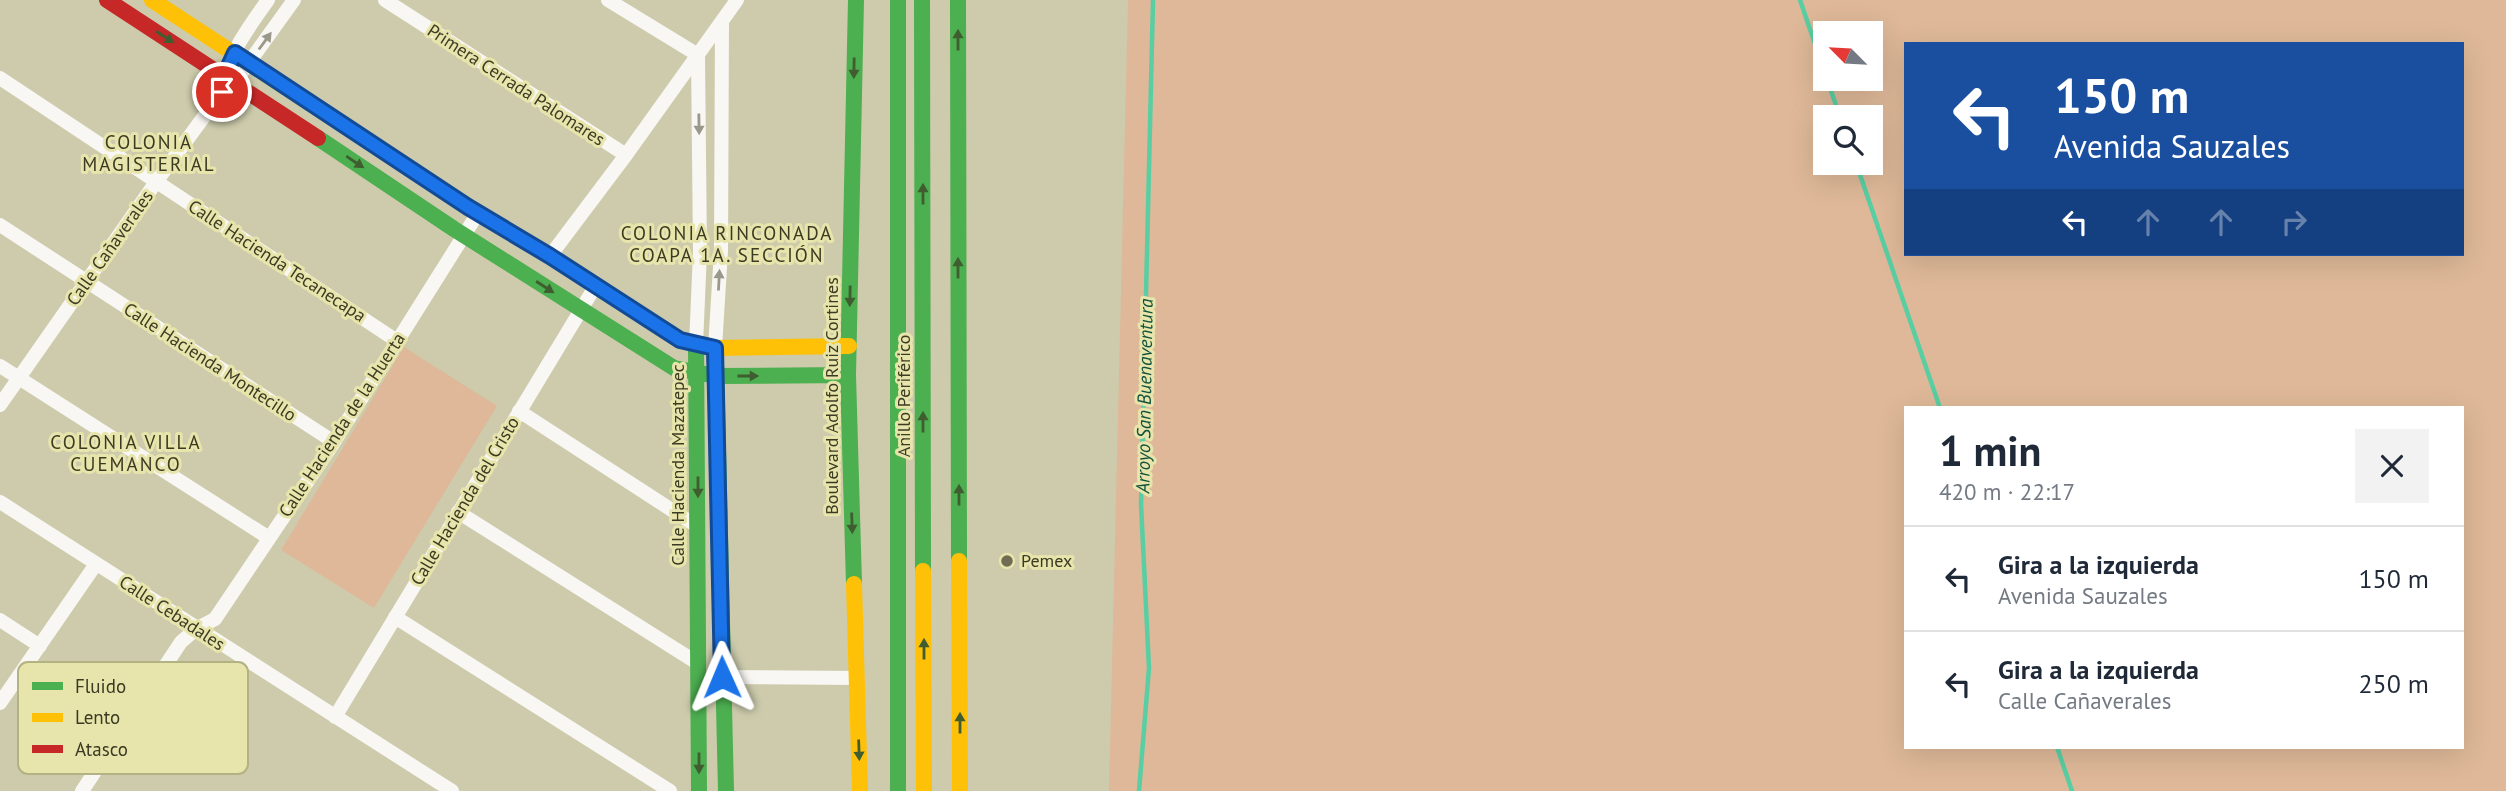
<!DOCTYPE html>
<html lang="es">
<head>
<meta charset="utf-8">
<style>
  :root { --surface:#fff; --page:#f2f2f3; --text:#1f2937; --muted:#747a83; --line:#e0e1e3 }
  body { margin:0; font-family:"PT Sans",sans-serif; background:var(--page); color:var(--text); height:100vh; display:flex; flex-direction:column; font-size:26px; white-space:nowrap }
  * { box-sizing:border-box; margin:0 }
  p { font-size:23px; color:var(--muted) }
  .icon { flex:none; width:38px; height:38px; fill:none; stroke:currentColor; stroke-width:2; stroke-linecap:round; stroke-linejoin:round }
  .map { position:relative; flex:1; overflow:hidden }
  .drawer { position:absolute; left:1904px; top:406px; width:560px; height:343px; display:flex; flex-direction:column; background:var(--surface); border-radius:0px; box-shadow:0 7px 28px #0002 }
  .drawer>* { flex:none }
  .guide { position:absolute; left:1904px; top:42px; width:560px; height:214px; border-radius:0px; box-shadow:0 7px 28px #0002; background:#1a4fa0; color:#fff; overflow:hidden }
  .needle { width:46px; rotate:294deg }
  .buttons { position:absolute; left:1813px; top:21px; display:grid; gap:14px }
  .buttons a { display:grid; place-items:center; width:70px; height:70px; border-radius:0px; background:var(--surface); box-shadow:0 7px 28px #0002; font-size:35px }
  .pin { position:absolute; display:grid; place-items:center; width:60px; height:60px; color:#fff; margin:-30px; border:4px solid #fff; border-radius:50%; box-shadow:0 2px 7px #0007 }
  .me { position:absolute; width:77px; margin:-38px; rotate:359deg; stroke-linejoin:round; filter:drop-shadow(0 0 5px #0008) }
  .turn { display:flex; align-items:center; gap:24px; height:147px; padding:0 35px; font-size:32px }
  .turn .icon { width:91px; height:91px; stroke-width:2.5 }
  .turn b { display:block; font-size:49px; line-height:60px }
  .lanes { display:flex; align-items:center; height:66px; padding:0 35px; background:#0003; justify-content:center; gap:35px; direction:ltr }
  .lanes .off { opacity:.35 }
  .round { display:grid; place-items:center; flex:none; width:74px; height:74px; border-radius:0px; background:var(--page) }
  .head { display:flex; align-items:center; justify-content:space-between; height:119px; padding:0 35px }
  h1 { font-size:42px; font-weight:800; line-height:52px }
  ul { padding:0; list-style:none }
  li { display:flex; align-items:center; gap:21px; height:105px; padding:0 35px; border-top:2px solid var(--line) }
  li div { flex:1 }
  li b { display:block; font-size:26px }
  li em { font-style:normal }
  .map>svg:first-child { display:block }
</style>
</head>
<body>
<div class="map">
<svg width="2506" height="791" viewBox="0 0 2506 791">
  <rect width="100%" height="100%" fill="#cdcbac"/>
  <!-- green -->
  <path fill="#deb898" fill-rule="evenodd" d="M1128 0H2506V791H1109ZM1825 33H1871V79H1825ZM1906 44H2462V254H1906ZM1825 117H1871V163H1825ZM1906 408H2462V747H1906Z
    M404 347 497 406 374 608 281 550Z"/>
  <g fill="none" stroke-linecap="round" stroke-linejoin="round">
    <!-- stream -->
    <path stroke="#59cea2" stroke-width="4.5" d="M1800 0 1825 73
      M1827 79 1840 117
      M1856 163 1940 408
      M2057 747 2072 791
      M1139 791 1149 668 1141 504 1153 0"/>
    <!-- street -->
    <path stroke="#f8f7f3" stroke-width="14" d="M385 0 626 155
      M608 0 698 55 700 252 696 345
      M0 78 397 341
      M223 85C228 55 250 25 268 0
      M0 225 334 442
      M550 256 626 155 737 0
      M715 348 721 251 722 21
      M0 366 269 538
      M0 405 156 182 222 92 235 82 294 0
      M519 411 698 527
      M0 502 452 791
      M458 512 699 664
      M395 617 670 791
      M0 620 40 646
      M722 677 857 678
      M0 703 96 564
      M335 717 596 285
      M82 791 181 642 196 629 215 619 334 442 478 213"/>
    <!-- fast -->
    <path stroke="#4caf50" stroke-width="16" d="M898 0V791
      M922 0 923 571
      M958 0 959 561
      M318 138 454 229 674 368 716 376 848 375
      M696 345 699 791
      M716 365 726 791
      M854 584 848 375 856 0"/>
    <!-- slow -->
    <path stroke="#ffc107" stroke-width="16" d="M152 0 389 155
      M555 259 679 340 715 348 849 346
      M959 561 960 791
      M923 571 924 791
      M854 584 860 791"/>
    <!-- jam -->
    <path stroke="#c62828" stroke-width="16" d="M107 0 318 138
      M389 155 468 207 555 259"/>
  </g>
  <!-- one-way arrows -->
  <defs><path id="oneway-solid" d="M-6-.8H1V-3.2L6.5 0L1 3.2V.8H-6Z" transform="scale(1.75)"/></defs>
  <g fill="#405d30">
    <use href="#oneway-solid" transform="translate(165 37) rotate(33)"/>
    <use href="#oneway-solid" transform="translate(958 40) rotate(-90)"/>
    <use href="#oneway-solid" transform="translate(854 68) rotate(91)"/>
    <use href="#oneway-solid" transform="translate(355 162) rotate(34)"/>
    <use href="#oneway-solid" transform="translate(923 194) rotate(-90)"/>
    <use href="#oneway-solid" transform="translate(958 268) rotate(-90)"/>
    <use href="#oneway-solid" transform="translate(545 287) rotate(33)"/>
    <use href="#oneway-solid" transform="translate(850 296) rotate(91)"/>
    <use href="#oneway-solid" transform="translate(748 376)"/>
    <use href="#oneway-solid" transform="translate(923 422) rotate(-90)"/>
    <use href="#oneway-solid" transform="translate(698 487) rotate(90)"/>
    <use href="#oneway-solid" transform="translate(959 495) rotate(-90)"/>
    <use href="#oneway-solid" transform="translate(852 523) rotate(88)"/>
    <use href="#oneway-solid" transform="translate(924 649) rotate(-90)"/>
    <use href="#oneway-solid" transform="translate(960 723) rotate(-90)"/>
    <use href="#oneway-solid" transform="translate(859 750) rotate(88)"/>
    <use href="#oneway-solid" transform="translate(699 763) rotate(90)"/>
  </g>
  <g fill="#9a988b">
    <use href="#oneway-solid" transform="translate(265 41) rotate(-54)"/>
    <use href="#oneway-solid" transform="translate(699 124) rotate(89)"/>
    <use href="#oneway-solid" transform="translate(719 280) rotate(-87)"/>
  </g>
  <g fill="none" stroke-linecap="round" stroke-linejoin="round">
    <defs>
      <path id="route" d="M222 92 225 75 235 53 468 207 550 256 680 340 715 348 722 677"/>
    </defs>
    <!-- route casing -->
    <use href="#route" stroke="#114b97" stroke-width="18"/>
    <!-- route -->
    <use href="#route" stroke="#1a73e8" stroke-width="12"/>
  </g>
  <!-- markers -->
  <circle fill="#6e6d53" stroke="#e7e5ab" stroke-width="2.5" cx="1007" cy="561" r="7"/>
  <g text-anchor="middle" stroke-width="6" stroke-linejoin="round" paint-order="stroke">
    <!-- street labels -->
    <g font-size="18" fill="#3b3a23" stroke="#e7e5ab">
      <text transform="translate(516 85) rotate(33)" y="6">Primera Cerrada Palomares</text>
      <text transform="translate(110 248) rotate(-55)" y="6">Calle Cañaverales</text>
      <text transform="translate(277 261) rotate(33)" y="6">Calle Hacienda Tecanecapa</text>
      <text transform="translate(210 362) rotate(33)" y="6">Calle Hacienda Montecillo</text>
      <text transform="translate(832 396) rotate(-90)" y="6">Boulevard Adolfo Ruiz Cortines</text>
      <text transform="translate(904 396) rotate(-90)" y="6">Anillo Periférico</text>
      <text transform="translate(342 425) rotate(-57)" y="6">Calle Hacienda de la Huerta</text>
      <text transform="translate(678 465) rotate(-90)" y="6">Calle Hacienda Mazatepec</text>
      <text transform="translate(465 501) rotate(-59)" y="6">Calle Hacienda del Cristo</text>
      <text transform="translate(172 613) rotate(33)" y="6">Calle Cebadales</text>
    </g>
    <!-- poi labels -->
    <g font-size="18" fill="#3b3a23" stroke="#e7e5ab" text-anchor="start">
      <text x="1021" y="567">Pemex</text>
    </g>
    <!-- neighbourhood labels -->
    <g font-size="19" letter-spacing="2" fill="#3b3a23" stroke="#e7e5ab">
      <text x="149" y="149">COLONIA<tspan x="149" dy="22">MAGISTERIAL</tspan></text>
      <text x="727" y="240">COLONIA RINCONADA<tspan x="727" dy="22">COAPA 1A. SECCIÓN</tspan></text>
      <text x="126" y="449">COLONIA VILLA<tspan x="126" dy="22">CUEMANCO</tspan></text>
    </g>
    <!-- water labels -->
    <g font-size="19" font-style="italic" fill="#11513c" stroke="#e7e5ab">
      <text transform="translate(1144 396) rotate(-89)" y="7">Arroyo San Buenaventura</text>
    </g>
  </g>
  <!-- legend -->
  <rect x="18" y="662" width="230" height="112" rx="10" fill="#e7e5ab" stroke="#b3b282" stroke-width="2"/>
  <rect x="32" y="682" width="31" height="8" fill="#4caf50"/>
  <rect x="32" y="713" width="31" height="9" fill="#ffc107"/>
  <rect x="32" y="745" width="31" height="8" fill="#c62828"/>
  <g font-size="19" fill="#3b3a23">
    <text x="75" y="693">Fluido</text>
    <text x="75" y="724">Lento</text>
    <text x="75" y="756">Atasco</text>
  </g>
</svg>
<div class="buttons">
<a><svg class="needle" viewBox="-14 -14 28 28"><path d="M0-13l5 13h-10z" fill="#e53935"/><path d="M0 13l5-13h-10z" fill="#747a83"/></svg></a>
<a><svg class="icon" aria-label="search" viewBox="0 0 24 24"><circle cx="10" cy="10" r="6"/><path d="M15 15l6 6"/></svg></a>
</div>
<div class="pin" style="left:222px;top:92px;background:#d93025"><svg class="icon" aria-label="arrive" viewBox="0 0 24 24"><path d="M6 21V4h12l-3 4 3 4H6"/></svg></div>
<svg class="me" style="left:722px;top:677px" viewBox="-20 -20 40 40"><path d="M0-17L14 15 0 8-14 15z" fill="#1a73e8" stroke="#fff" stroke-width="4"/></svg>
<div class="guide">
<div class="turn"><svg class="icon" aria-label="left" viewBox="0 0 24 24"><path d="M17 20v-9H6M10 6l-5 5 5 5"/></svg><div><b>150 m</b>Avenida Sauzales</div></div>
<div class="lanes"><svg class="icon" aria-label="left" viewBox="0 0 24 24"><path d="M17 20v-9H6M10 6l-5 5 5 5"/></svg><svg class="icon off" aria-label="ahead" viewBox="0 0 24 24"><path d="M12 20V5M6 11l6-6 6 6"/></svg><svg class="icon off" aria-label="ahead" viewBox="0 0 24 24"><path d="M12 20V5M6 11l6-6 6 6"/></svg><svg class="icon off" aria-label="right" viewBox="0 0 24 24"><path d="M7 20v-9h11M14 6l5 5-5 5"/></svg></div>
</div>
<section class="drawer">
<div class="head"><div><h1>1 min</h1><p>420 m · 22:17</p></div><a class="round"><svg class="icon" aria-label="close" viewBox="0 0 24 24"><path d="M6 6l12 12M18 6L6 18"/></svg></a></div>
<ul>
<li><svg class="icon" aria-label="left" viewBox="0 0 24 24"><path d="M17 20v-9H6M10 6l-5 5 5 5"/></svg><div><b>Gira a la izquierda</b><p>Avenida Sauzales</p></div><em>150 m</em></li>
<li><svg class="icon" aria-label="left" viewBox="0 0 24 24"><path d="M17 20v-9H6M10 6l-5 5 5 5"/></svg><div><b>Gira a la izquierda</b><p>Calle Cañaverales</p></div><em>250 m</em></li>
</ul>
</section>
</div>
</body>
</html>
